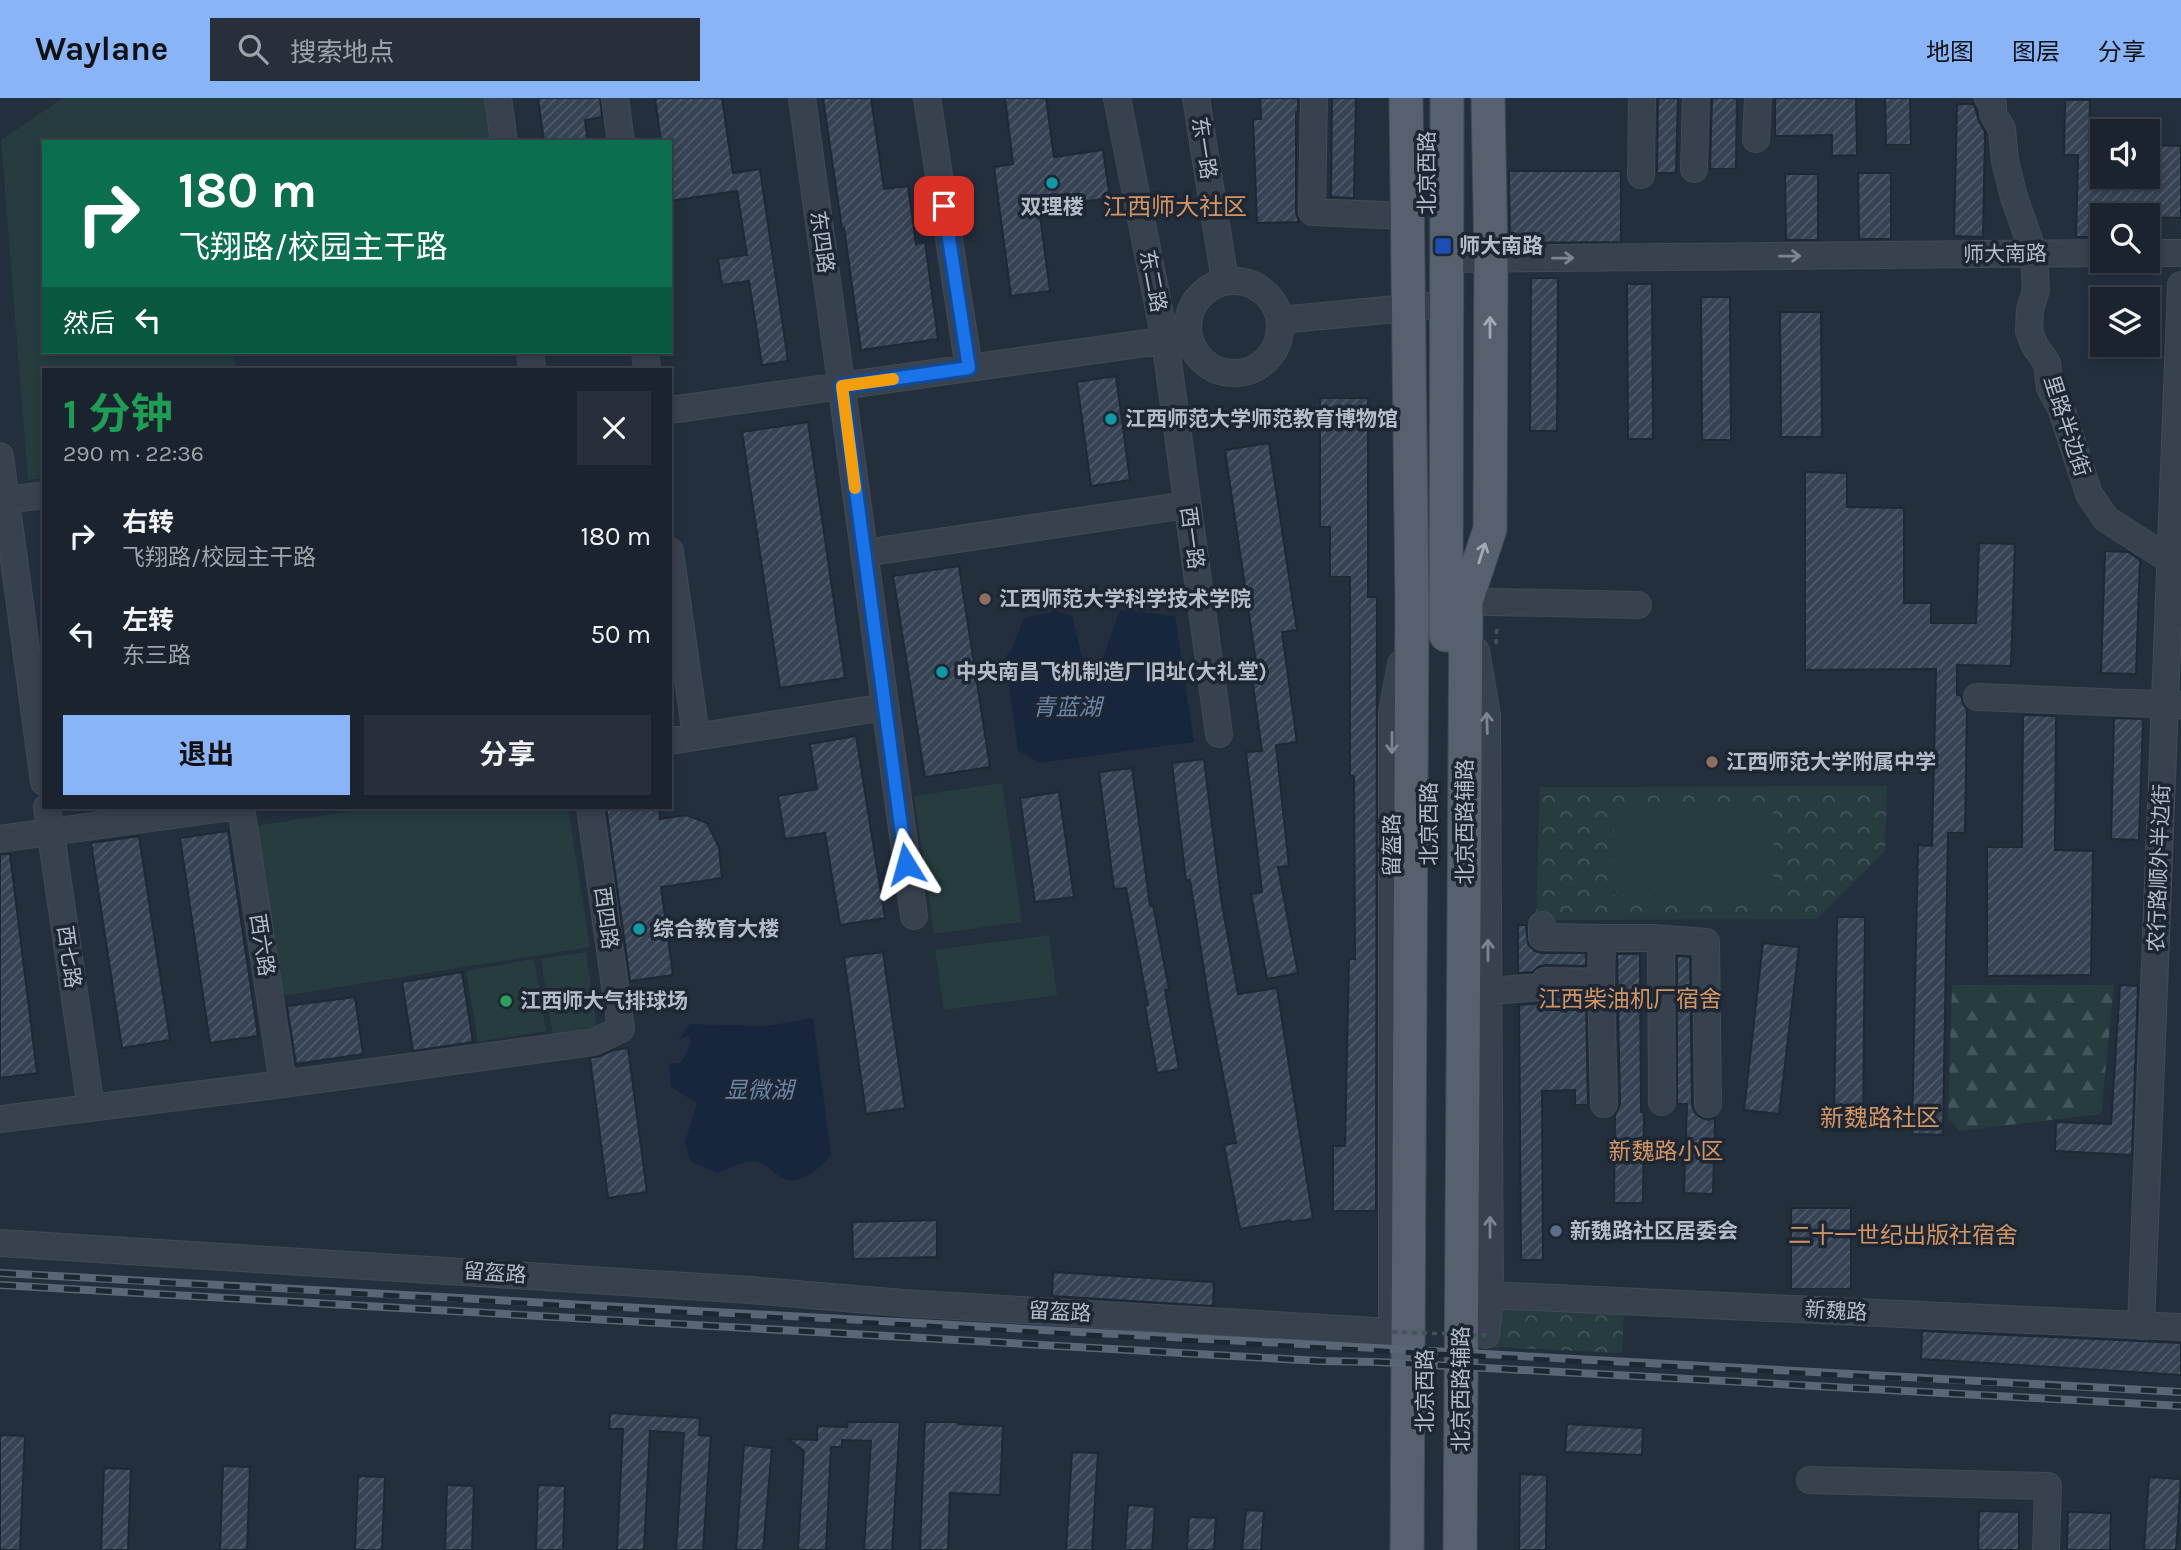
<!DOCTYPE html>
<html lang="zh">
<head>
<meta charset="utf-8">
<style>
  :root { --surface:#1b232e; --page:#282f3a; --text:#f1f3f6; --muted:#a0a4aa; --line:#39404a; --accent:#8ab4f8 }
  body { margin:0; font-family:Karla,"Noto Sans SC",sans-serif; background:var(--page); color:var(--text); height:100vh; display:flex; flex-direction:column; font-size:26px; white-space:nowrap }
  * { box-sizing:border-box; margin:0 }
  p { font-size:23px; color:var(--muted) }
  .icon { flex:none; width:38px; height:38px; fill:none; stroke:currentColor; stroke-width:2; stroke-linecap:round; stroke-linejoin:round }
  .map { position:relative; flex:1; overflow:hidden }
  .drawer { position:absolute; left:42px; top:270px; width:630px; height:441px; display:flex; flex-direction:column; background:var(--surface); border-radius:0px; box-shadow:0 4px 10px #0003,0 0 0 2px var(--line) }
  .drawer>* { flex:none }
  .banner { position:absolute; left:42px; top:42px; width:630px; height:214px; border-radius:0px; box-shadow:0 4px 10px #0003,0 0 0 2px var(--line); background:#0b6e4f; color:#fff; overflow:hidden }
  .buttons { position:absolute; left:2090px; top:21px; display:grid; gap:14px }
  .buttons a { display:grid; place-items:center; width:70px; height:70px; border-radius:0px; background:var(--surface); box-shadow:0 4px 10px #0003,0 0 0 2px var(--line); font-size:35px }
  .pin { position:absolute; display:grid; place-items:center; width:60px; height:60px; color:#fff; margin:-30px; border-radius:14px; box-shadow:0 4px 10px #0006 }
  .me { position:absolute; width:77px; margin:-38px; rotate:352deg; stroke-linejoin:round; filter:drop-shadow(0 0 5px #0008) }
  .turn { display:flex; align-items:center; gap:24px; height:147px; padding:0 21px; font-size:32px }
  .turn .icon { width:91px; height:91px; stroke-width:2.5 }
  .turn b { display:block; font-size:49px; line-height:60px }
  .then { display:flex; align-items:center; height:66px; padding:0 21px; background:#0003; gap:14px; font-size:26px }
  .round { display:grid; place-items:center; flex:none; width:74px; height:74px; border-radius:0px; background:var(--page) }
  .summary { display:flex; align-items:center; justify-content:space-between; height:119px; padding:0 21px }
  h1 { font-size:42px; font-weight:700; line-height:52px; color:#1e9e55 }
  .cta { display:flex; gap:14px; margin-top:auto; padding:14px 21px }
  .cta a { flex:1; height:80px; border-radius:0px; background:var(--accent); color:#111; font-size:28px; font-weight:700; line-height:80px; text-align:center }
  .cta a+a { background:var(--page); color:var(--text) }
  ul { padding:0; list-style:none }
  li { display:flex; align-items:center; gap:21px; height:98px; padding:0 21px }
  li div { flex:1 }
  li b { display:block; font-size:26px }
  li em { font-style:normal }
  header { display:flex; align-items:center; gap:42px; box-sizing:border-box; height:98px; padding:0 35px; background:var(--accent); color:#111 }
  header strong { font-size:33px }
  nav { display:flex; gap:38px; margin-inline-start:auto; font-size:24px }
  .search { width:490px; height:63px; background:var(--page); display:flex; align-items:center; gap:18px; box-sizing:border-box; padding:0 24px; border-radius:0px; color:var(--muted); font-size:26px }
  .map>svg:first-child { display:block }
</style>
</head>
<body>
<header>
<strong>Waylane</strong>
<div class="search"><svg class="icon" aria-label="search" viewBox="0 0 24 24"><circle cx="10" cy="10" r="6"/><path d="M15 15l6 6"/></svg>搜索地点</div>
<nav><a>地图</a><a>图层</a><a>分享</a></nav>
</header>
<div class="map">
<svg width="2181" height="1452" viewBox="0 0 2181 1452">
  <defs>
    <pattern id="forest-firs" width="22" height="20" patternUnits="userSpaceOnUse" patternTransform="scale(1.75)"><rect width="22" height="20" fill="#263c3f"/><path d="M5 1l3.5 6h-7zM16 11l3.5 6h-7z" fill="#435659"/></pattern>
    <pattern id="park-crowns" width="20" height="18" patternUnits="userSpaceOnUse" patternTransform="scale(1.75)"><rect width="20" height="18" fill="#263c3f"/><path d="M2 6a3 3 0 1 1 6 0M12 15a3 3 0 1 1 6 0" fill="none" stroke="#435659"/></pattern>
    <pattern id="building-hatch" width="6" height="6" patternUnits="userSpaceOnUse" patternTransform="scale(1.75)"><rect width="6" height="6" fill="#364354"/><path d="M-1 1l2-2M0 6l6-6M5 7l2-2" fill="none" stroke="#515c6b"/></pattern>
  </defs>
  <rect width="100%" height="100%" fill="#242f3e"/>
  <!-- forest -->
  <path fill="url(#forest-firs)" d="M1952 887H2114L2101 1016 1959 1033 1948 1020Z"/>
  <!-- park -->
  <path fill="url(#park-crowns)" d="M1887 688 1885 753 1817 821 1536 822 1540 689Z
    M1470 1205 1624 1211 1622 1255 1469 1248Z"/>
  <!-- garden -->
  <path fill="#263c3f" d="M63 0H495L500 44H44V254H233L236 271H44V380L28 382 1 42Z
    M1002 685 1022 824 934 836 914 698Z
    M376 709H568L590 849 283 898 256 728Z
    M1614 709 1773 710V799L1613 797Z
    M1049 837 1057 897 944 912 935 852Z
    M586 854 597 931 553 938 541 861Z
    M534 861 546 933 478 944 466 873Z"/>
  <!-- water -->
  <path fill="#17263c" d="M1120 512 1175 518 1194 644 1039 665 1018 652 1005 560 1012 550 1024 520 1056 513 1072 518 1082 559 1101 565Z
    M813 920 831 1057C819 1071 798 1091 779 1078 773 1074 767 1067 760 1065 746 1060 730 1070 717 1075L690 1063 685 1044 697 1005 671 989 669 966 681 965 691 945 689 938 679 941 690 926 767 928Z"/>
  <!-- building -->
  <path fill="url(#building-hatch)" stroke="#1f2835" stroke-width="2" d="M538 0H600L602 19 585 22 588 44H544Z
    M655 0H722L733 75 760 71 788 263 762 267 749 183 722 187 718 161 747 157 737 93 670 103V44H661Z
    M823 0H871L884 91 908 88 916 146 925 144 938 241 861 252 844 130 842 131Z
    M1005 0H1046L1054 59 1103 52 1110 100 1039 110 1050 193 1011 198 994 69 1013 66Z
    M1260 0H1298V14H1296V114L1299 124 1257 125 1253 21H1261Z
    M1332 0H1356L1354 100 1331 99Z
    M1658 0H1678L1676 75H1657Z
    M1712 0H1737L1736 71H1710Z
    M1775 0H1856L1857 57 1832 58V37L1775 38Z
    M1885 0H1910L1911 47H1886Z
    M2065 2H2090L2089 53H2102V79H2147V47L2181 48V120L2147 119V117H2102V139H2076L2078 57H2064Z
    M1957 6H1974L1979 23 1985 34 1983 139 1954 138Z
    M1509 73H1621V144L1510 145Z
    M1858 75H1891V141H1859Z
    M1785 76H1818V142H1786Z
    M1531 180H1558L1557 333H1530Z
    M1627 186H1652L1653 341H1628Z
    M1701 199H1730L1731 342H1702Z
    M1780 214H1821L1822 339H1781Z
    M1116 278 1130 382 1091 388 1077 284Z
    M1320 300H1368V499H1377L1376 1113H1333V1048H1345L1349 861H1355L1354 678H1350V479H1330V429H1320Z
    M808 324 845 580 780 590 742 334Z
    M1269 345 1297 532 1282 534 1297 644 1276 647 1289 768 1278 769 1298 875 1267 881 1251 796 1262 794 1246 654 1262 653 1250 565 1256 564 1225 352Z
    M1805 374 1847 375V409L1904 410V505H1931V525H1976L1979 445 2015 446 2011 568 1957 567V597H1961L1963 606 1967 611 1965 735H1948L1943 1037 1912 1036 1918 747 1932 748 1936 571 1805 572Z
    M2105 453 2128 454 2140 462 2136 576 2101 575Z
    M959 468 990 669 925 679 893 478Z
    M2023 617 2056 618 2055 752 2093 753 2091 877 1987 878V749H2022Z
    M2114 620 2143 621 2139 742 2111 741Z
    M856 638 885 820 840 827 825 735 785 741 778 698 817 691 810 646Z
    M1204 661 1221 800 1238 896 1277 890 1313 1121 1291 1124 1290 1122 1240 1131 1224 1047 1236 1045 1209 904 1190 782 1186 783 1172 665Z
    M1132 670 1150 808 1153 807 1169 891 1165 892 1179 971 1157 975 1145 908 1148 907 1126 790 1114 791 1099 674Z
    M1059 694 1074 799 1035 804 1020 700Z
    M606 709H659L660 721 686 717 707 725 719 749 722 780 661 789 673 877 630 883Z
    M228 733 258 938 210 945 180 740Z
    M139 738 170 942 122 950 91 745Z
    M0 756H10L37 975 0 980Z
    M1837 819H1865L1863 1033H1834Z
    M1518 827H1526L1528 846 1535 853 1542 855H1586V868L1545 867 1538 869 1532 874 1518 875Z
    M1763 845 1799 849 1779 1016 1744 1012Z
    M883 854 905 1010 866 1016 844 859Z
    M1617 856H1640L1641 1014 1644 1015 1643 1105H1614L1615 1017 1620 1006Z
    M1677 858 1690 859 1692 1007 1695 1015 1700 1019 1708 1022 1715 1020 1713 1096 1684 1095 1687 1006H1677Z
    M462 874 473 944 413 953 402 884Z
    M2120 887 2138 888 2132 1057 2055 1053 2056 1024 2111 1026Z
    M355 899 363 956 296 966 287 908Z
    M1553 899 1586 900 1588 1007H1575V992L1542 993 1543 1162H1521L1519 907 1543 905Z
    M628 950 647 1094 608 1100 590 960 600 958 614 952Z
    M1791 1110H1851V1191H1791Z
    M937 1122V1159L853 1161 852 1124Z
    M1053 1174 1214 1184 1213 1208 1052 1198Z
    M1922 1233 2181 1245V1277L1921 1261Z
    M610 1315 700 1320 699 1337 711 1338 703 1452H676L684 1335 650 1333 644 1452H617L623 1331H609Z
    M848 1324H900L892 1452H864L871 1343 842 1342V1349H831L826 1452H798L804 1353 788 1341 817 1342V1328L847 1329Z
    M925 1324H958V1326L1003 1328 1000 1397 950 1395 948 1452H920Z
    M1567 1326 1643 1330 1642 1357 1565 1354Z
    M0 1337 25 1338 20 1452H0Z
    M744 1347 772 1350 763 1452H736Z
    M1072 1354 1098 1355 1092 1452H1066Z
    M223 1368 250 1369 247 1452H220Z
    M104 1370 131 1371 128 1452H101Z
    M1520 1376 1547 1377 1546 1452H1519Z
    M358 1378 385 1379 382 1452H355Z
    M2149 1379 2181 1381 2176 1452H2144Z
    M447 1387 474 1388 472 1452H445Z
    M538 1387 565 1388 563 1452H536Z
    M1128 1407 1155 1409 1152 1452H1125Z
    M1246 1412 1264 1413 1261 1452H1242Z
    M1979 1413 2019 1414V1452H1978Z
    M2068 1414 2111 1415 2110 1452H2067Z
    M1189 1419 1216 1420 1214 1452H1187Z"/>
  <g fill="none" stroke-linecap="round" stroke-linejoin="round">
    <defs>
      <path id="minor" d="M498 0 504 44
        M615 0 621 44
        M802 0 914 818
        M927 0 969 270
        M1117 0 1165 242 1219 636
        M1196 0 1225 183
        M1314 0 1312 114 1408 118
        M1988 0 1993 6V16L2002 31 2005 63 2014 99 2034 156 2036 192 2030 212 2029 233 2035 248 2047 265 2050 290 2061 310 2089 396 2106 421 2170 462
        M1756 41 1758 0
        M1694 71 1696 0
        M1641 77 1642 0
        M2147 155H2181
        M1446 161 2102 155
        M1188 229a46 46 0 1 1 92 0a46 46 0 1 1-92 0Z
        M1280 222 1428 208
        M530 254 532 271
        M645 254 647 271
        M670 312 1189 239
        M0 358 44 684
        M0 403 44 397
        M670 453 696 638
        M864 455 1187 407
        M1448 503 1638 507
        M1476 553 1487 617 1490 1197 1486 1237
        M1977 599 2181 607
        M670 643 885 609
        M47 709 91 1010
        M241 709 283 986
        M0 741 232 709
        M1602 840H1652L1661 850 1662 1004
        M1652 840 1706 844 1708 1006
        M1601 884 1604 1006
        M1489 893 1541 889 1545 883 1601 884 1602 840 1542 839V827
        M0 1021 283 986 594 944 621 931 590 709
        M0 1145 750 1192 903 1205 1392 1234V614L1401 566
        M1490 1197 2181 1229
        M2141 1228 2181 187
        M1810 1382 2048 1388 2046 1452"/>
      <path id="major" d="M1406 0 1412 505 1407 1452
        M1446 537 1447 0
        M1460 1452 1466 503 1490 431 1491 161 1488 0"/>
    </defs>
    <!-- minor casing -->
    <use href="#minor" stroke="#414a57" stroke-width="28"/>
    <!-- major casing -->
    <use href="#major" stroke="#414a57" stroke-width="35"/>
    <!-- path -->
    <path stroke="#3f5557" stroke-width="3.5" stroke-dasharray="5 5" stroke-linecap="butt" d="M1496 546 1497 526"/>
    <!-- minor -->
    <use href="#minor" stroke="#38414e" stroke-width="26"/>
    <!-- major -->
    <use href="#major" stroke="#56606e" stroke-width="33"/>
    <defs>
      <path id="rail" d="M0 1175C727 1217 1454 1259 2181 1294
        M0 1187 1320 1263 1377 1264 2181 1308"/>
    </defs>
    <!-- rail casing -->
    <use href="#rail" stroke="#5a6575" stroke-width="8"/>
    <!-- rail -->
    <use href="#rail" stroke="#1d2633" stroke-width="5" stroke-dasharray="16" stroke-linecap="butt"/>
    <!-- path-bridge -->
    <path stroke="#3f5557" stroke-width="3.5" stroke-dasharray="5 5" stroke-linecap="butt" d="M1392 1234 1486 1237"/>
  </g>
  <!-- one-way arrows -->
  <defs><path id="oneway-shaft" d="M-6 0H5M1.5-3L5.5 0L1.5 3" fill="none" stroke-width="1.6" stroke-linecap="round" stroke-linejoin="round" transform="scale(1.75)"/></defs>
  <g stroke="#7c8592">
    <use href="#oneway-shaft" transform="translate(1790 158) rotate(-1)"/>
    <use href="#oneway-shaft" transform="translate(1563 160) rotate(-1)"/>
    <use href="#oneway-shaft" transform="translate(1487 625) rotate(-92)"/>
    <use href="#oneway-shaft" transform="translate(1392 645) rotate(90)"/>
    <use href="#oneway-shaft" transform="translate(1488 852) rotate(-90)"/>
    <use href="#oneway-shaft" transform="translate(1490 1129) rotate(-90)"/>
  </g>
  <g stroke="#a1aab7">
    <use href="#oneway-shaft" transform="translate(1490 229) rotate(-90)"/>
    <use href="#oneway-shaft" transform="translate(1482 455) rotate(-72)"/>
  </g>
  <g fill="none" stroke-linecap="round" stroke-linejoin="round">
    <defs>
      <path id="route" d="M906 766 842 288 969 270 944 108"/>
    </defs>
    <!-- route casing -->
    <use href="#route" stroke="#114b97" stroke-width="18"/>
    <!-- route -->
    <use href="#route" stroke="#1a73e8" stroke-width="12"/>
    <!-- slow -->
    <path stroke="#f59e0b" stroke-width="12" d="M855 390 842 288 893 281"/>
  </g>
  <!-- markers -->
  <g fill="#0f9aa8" stroke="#1d2633" stroke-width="2.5">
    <circle cx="1052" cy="85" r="7"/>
    <circle cx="1111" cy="321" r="7"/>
    <circle cx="942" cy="574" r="7"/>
    <circle cx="639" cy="831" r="7"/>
  </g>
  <rect fill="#1a4fb4" stroke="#1d2633" stroke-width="2.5" x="1434" y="139" width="18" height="18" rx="3.5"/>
  <g fill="#8d6e63" stroke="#1d2633" stroke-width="2.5">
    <circle cx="985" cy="501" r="7"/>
    <circle cx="1712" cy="664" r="7"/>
  </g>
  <circle fill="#2e9e5b" stroke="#1d2633" stroke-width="2.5" cx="506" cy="903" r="7"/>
  <circle fill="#5c6f8a" stroke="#1d2633" stroke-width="2.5" cx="1556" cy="1133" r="7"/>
  <g text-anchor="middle" stroke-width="7" stroke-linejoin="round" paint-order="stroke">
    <!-- street labels -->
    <g font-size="21" fill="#b4bcc9" stroke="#1d2633">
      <text transform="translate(1204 50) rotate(81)" y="7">东一路</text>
      <text transform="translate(1427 75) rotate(-90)" y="7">北京西路</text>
      <text transform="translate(822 144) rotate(82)" y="7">东四路</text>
      <text transform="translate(2005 156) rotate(-1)" y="7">师大南路</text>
      <text transform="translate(1153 183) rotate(79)" y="7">东二路</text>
      <text transform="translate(2067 328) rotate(72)" y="7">里路半边街</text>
      <text transform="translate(1192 440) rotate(82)" y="7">西一路</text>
      <text transform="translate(1465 724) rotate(-90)" y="7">北京西路辅路</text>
      <text transform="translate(1429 726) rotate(-90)" y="7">北京西路</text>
      <text transform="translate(1392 747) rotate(-90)" y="7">留盔路</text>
      <text transform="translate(2159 770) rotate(-88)" y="7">农行路顺外半边街</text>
      <text transform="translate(606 820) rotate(82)" y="7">西四路</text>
      <text transform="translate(262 847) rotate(81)" y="7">西六路</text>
      <text transform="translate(69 859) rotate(82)" y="7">西七路</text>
      <text transform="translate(495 1175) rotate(4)" y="7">留盔路</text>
      <text transform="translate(1836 1213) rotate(3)" y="7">新魏路</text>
      <text transform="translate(1060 1214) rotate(3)" y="7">留盔路</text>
      <text transform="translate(1461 1291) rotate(-90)" y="7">北京西路辅路</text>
      <text transform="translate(1425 1293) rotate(-90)" y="7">北京西路</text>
    </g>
    <!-- poi labels -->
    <g font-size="21" font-weight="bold" fill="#b4bcc9" stroke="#1d2633" text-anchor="start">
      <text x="1052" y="116" text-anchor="middle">双理楼</text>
      <text x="1459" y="155">师大南路</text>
      <text x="1125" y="328">江西师范大学师范教育博物馆</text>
      <text x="999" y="508">江西师范大学科学技术学院</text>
      <text x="956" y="581">中央南昌飞机制造厂旧址(大礼堂)</text>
      <text x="1726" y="671">江西师范大学附属中学</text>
      <text x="653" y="838">综合教育大楼</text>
      <text x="520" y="910">江西师大气排球场</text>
      <text x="1570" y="1140">新魏路社区居委会</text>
    </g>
    <!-- water labels -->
    <g font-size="23" font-style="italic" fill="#6d86a8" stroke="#1d2633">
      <text x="1067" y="617">青蓝湖</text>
      <text x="759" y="1000">显微湖</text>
    </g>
    <!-- neighbourhood labels -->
    <g font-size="23" fill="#d59563" stroke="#1d2633">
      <text x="1630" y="909">江西柴油机厂宿舍</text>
      <text x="1666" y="1061">新魏路小区</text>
      <text x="1903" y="1145">二十一世纪出版社宿舍</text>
    </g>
    <!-- quarter labels -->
    <g font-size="24" fill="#d59563" stroke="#1d2633">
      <text x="1175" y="117">江西师大社区</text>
      <text x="1880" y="1028">新魏路社区</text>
    </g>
  </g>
</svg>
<div class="buttons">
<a><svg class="icon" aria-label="sound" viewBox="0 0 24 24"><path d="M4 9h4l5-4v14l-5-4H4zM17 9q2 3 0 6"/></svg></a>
<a><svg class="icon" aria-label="search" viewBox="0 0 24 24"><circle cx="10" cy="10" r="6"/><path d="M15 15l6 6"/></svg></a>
<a><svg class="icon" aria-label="layers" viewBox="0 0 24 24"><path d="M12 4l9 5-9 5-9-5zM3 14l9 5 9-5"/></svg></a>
</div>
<div class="pin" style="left:944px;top:108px;background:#d93025"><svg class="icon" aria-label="arrive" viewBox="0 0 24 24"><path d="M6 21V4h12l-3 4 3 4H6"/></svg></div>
<svg class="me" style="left:906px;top:766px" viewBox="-20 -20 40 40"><path d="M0-17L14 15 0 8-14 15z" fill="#1a73e8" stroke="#fff" stroke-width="4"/></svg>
<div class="banner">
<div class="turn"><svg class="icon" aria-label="right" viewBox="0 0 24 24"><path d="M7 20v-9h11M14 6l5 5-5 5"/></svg><div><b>180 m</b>飞翔路/校园主干路</div></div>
<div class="then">然后<svg class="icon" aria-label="left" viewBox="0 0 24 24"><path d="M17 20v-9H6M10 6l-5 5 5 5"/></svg></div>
</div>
<section class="drawer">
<div class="summary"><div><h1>1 分钟</h1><p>290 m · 22:36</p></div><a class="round"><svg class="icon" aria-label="close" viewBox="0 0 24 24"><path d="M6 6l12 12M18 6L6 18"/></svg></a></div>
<ul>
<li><svg class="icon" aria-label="right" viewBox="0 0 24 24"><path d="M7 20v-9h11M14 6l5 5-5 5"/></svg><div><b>右转</b><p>飞翔路/校园主干路</p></div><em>180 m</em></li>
<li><svg class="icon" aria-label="left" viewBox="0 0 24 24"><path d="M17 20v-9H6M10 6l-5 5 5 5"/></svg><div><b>左转</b><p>东三路</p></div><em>50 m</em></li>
</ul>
<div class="cta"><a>退出</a><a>分享</a></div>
</section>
</div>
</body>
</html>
